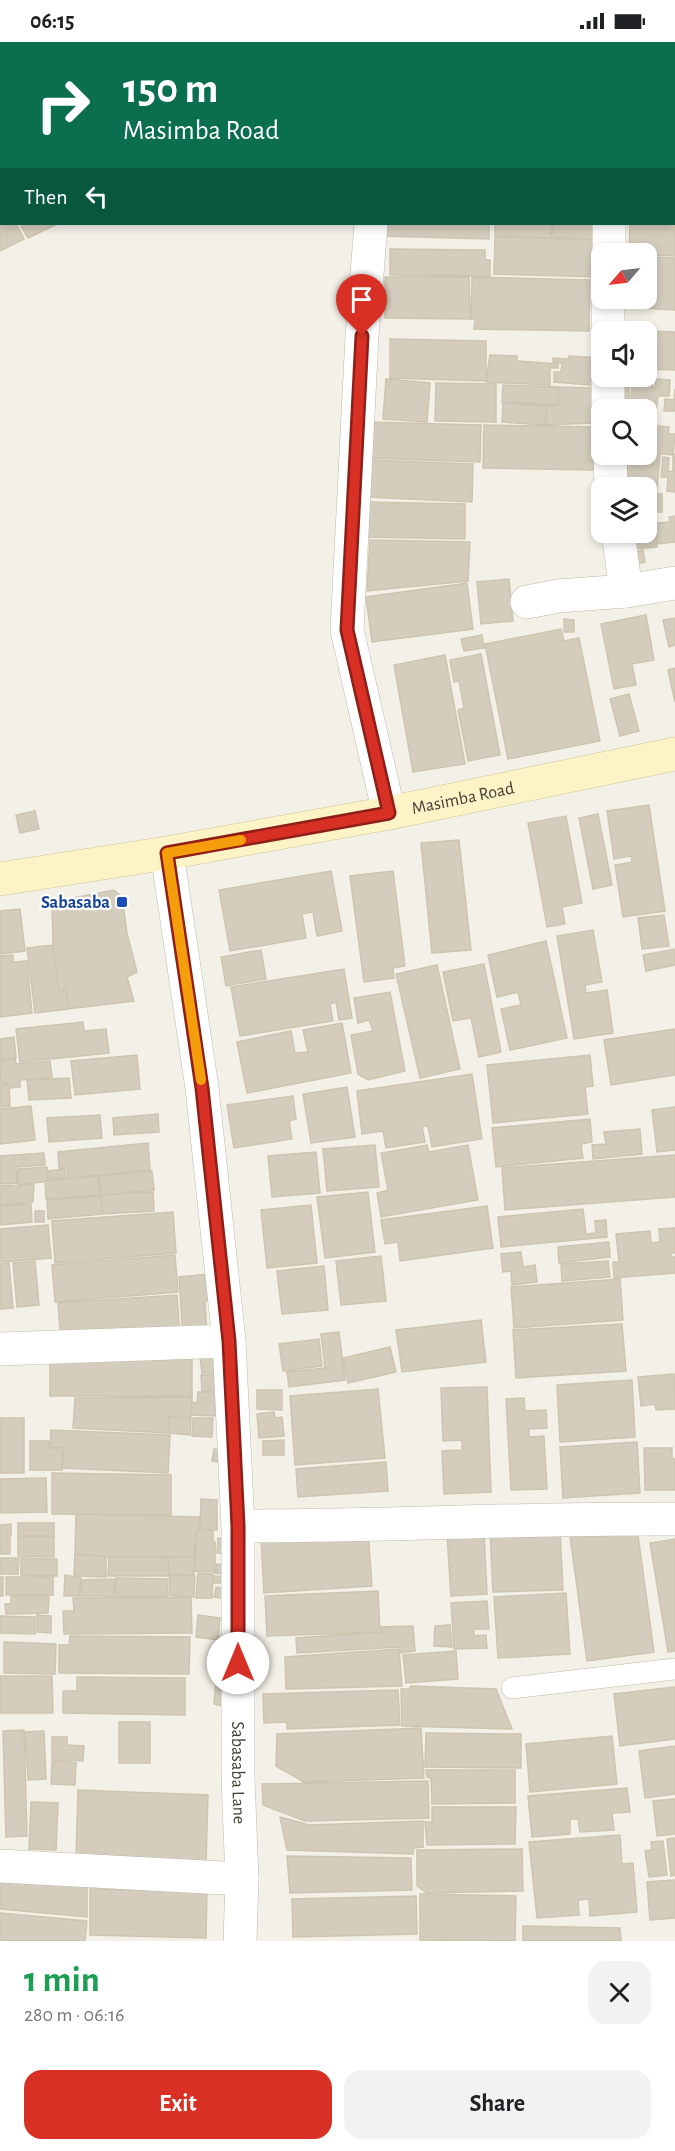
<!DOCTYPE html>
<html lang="en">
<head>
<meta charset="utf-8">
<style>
  :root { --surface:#fff; --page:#f2f2f2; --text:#202124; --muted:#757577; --accent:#d93025 }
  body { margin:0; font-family:"Alegreya Sans",sans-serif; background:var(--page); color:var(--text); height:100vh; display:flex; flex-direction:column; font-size:22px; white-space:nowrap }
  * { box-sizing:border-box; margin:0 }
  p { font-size:20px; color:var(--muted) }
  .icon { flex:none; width:33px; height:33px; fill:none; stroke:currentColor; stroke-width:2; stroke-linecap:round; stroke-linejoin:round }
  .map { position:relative; height:1899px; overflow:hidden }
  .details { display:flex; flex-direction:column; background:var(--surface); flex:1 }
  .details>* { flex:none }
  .top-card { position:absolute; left:0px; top:0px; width:675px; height:183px; box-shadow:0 3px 9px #0003; background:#0b6e4f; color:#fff; overflow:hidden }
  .needle { width:39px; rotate:242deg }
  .controls { position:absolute; left:591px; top:201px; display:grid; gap:12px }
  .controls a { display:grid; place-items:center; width:66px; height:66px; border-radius:12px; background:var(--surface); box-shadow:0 3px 9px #0003; font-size:30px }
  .pin { position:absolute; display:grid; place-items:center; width:51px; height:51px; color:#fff; margin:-62px -26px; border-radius:50% 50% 50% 0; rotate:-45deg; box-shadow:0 0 6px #0007 }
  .pin .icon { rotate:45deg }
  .me { position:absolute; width:66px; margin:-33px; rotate:0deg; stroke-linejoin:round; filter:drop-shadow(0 0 4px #0008) }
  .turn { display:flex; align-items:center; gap:21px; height:126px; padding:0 24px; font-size:27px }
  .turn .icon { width:78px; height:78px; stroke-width:2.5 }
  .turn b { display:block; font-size:42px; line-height:51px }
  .then { display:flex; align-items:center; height:57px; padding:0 24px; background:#0003; gap:12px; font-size:22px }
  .round { display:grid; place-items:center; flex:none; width:63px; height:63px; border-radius:18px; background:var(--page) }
  .summary { display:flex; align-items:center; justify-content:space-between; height:102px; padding:0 24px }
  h1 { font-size:36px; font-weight:700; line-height:45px; color:#1e9e55 }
  .action { display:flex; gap:12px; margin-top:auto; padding:12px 24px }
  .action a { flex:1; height:69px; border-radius:18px; background:var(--accent); color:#fff; font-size:24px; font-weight:700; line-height:69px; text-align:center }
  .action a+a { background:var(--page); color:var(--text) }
  .status { display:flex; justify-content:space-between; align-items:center; height:42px; padding:0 30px; background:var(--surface); direction:ltr }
  .status svg { height:16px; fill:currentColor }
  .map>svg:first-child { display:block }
</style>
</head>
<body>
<div class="status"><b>06:15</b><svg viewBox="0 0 49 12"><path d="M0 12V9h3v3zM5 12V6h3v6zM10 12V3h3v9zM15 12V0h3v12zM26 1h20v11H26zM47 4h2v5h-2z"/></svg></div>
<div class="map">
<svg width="675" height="1899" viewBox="0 0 675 1899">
  <rect width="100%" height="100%" fill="#f3f0e7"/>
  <!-- building -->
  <path fill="#d4cdbd" stroke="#cec5b0" stroke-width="1.5" d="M20 0H61L17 2Z
    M174 0H251L252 2H171Z
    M571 0H612V2H585Z
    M2 10V33L0 34V11Z
    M674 60H675V85H674Z
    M674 87H675V133H674Z
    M2 93V143L0 140Z
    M674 136H675V174H674Z
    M0 150 2 182H16L24 197 0 209Z
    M674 178 675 214 629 212 630 182H674Z
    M20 182H57L28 196Z
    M377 182H489V197L377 194Z
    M495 182H552L551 196 495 194Z
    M553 182H601L600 198 553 195Z
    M495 195 601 198 600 235 494 232Z
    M390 207 485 208V218H490V234L390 233Z
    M646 215 675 216V268L626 265V256H646Z
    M385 235H469L470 277 385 276Z
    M472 235 590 238 589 289 474 287 475 277H471Z
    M619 288 675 290V328L646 327V290Z
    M390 297 486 299V339L390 336Z
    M490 313 517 314V319L558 322V326H550V343L486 340Z
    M569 314 602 316 601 344 554 340V330H561L562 321 553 320V316L569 317Z
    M646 330H653L652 345H655L656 337 670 338 669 354H658L656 370 630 368 633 334H646Z
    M610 334H629V367H611Z
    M386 337 430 341 427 380 383 377Z
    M436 341 496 342V380L435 379Z
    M503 343 559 345 558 363 502 360Z
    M559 345 594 346V381L546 383V363L558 364Z
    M675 347V369H664L665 357 674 358Z
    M503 361 546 364 545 383 502 380Z
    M367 380 481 383 480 420 366 416Z
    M484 383 595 385 594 428 483 426Z
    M646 383 669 385 668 392H675L673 413 646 410Z
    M614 412 660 413 657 448H646V446H620Z
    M673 412H675V430L673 429Z
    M663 415 669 416 668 429 675 430V450L667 449 668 435H661Z
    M369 418 473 422 472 460 367 455Z
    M646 452H662V470H646Z
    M366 460 465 462V497L366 495Z
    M675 474V500L657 502 656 481 670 480 669 475Z
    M655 488 657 505 635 507 633 491Z
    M370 498 470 500 468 539 367 549Z
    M643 508 645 520 628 524 625 513Z
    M509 537 513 579 481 582 477 540Z
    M467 541 473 587 372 600 366 555Z
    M646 573 654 618 632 622 636 643 614 647 601 582Z
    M675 576V603L669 605 663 578Z
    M564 577 574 578V590H564Z
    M561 587 564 599 579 596 600 699 508 717 485 602Z
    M482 593 484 606 464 609 461 597Z
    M481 612 500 713 468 719 458 668 464 666 459 639 454 640 450 618Z
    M445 613 465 722 413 730 394 623Z
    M675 626V660L668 628Z
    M629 652 639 689 620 694 610 657Z
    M649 763 665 869 623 875 615 823 632 820 631 814 614 817 607 769Z
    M35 769 39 787 20 791 16 773Z
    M598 772 612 843 593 847 579 776Z
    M566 774 582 861 562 865 565 882 547 885 528 781Z
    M459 798 471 908 432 911 421 801Z
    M331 829 342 889 317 894 313 870 302 872 306 896 230 909 219 848Z
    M393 829 405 924 393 926 394 936 364 940 350 834Z
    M114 848 122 855 127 891 137 930 127 935 134 959 68 967 66 949 59 950 53 903 52 860Z
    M20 867 25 909 0 912V869Z
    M664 873 669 904 642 907 638 876Z
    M593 888 602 940 585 943 586 951 607 948 613 991 574 997 557 894Z
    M546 899 567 996 510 1008 501 967 521 963 518 950 497 955 488 913Z
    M53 903 59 950 66 949 68 967 35 971 27 906Z
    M675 907V923L646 929 643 913Z
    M261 908 266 937 226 944 221 915Z
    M13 913V920L27 919 32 971 0 975V914Z
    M484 922 501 1010 479 1015 471 976 453 979 443 930Z
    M437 923 460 1027 420 1036 396 932Z
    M344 927 352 976 339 978 336 960 330 962 333 979 240 994 231 945Z
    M390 950 405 1029 368 1038 358 1032 351 993 373 989 369 978 358 981 354 956Z
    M83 980 84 989 106 987 109 1011 20 1020 16 987Z
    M342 981 351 1031 247 1051 237 1000 291 989 295 1011 308 1010 303 988Z
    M675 987V1033L611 1043 604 998Z
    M14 995 16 1016 0 1018V997Z
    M137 1013 140 1047 75 1053 71 1019Z
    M590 1013 593 1044 585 1045 588 1072 493 1081 487 1023Z
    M15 1017 16 1022 50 1019 52 1035 20 1038V1045L9 1046V1042H0L1 1018Z
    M472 1032 482 1097 432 1105 428 1084H422L425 1100 386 1106 383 1089 362 1092 357 1049Z
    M69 1036 71 1056 29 1058 27 1038Z
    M9 1043 10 1064 0 1065V1044Z
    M347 1045 355 1095 311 1101 303 1052Z
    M293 1054 296 1077 289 1079 292 1097 234 1106 227 1063Z
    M31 1064 35 1098 0 1102V1067Z
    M675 1065V1108L657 1110 652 1068Z
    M158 1072 159 1090 114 1093 113 1076Z
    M100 1073 102 1096 49 1100 47 1076Z
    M590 1077 592 1100 581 1102 583 1116 496 1125 492 1086Z
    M640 1087 642 1112 593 1117 592 1103 606 1102 604 1090Z
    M148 1101 150 1128 68 1136 67 1126H59L58 1110Z
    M375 1103 379 1145 327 1149 323 1107Z
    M427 1103 429 1110 468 1103 478 1158 381 1175 377 1151 388 1148 381 1111Z
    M316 1110 320 1151 272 1155 268 1114Z
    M44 1111 45 1123 16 1125 17 1141 0 1142V1114Z
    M675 1113V1155L505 1168 502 1126Z
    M47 1125 48 1137H44L43 1140 18 1142V1127Z
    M65 1127 66 1136 49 1137 48 1129Z
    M152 1129 154 1148 101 1153 99 1134Z
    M98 1134 100 1153 46 1157 45 1139Z
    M34 1142 33 1160 0 1163V1144Z
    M153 1150 154 1169 103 1172 101 1153Z
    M368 1150 375 1210 325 1216 317 1155Z
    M101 1154 103 1172 48 1177 47 1158Z
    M31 1162 32 1180 0 1183V1164Z
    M311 1163 317 1221 267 1226 261 1168Z
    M487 1164 493 1206 400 1219 398 1200 385 1202 381 1178Z
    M583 1167 586 1192 596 1191 595 1179 606 1178 607 1195 501 1205 498 1175Z
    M35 1169H44V1180H35Z
    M173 1170 176 1211 55 1221 52 1179Z
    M48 1183 51 1216 0 1220V1187Z
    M675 1186V1211H671V1215H675V1231L614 1236 613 1220H619L616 1192 650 1189 651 1201 660 1200 659 1187Z
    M609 1200 610 1215 559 1221 558 1205Z
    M521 1210 523 1225 535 1223 537 1240 512 1243 511 1229 503 1230 501 1212Z
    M175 1213 178 1250 55 1260 52 1223Z
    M381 1214 386 1259 341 1263 336 1219Z
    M35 1219 39 1263 17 1265 13 1221Z
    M608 1219 610 1235 562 1239 561 1222Z
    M9 1221 13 1266 0 1267V1222Z
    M324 1224 328 1268 282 1272 277 1229Z
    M210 1232 212 1258 205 1259 207 1296 183 1297 179 1235Z
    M620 1237 623 1278 514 1286 511 1245Z
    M177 1253 180 1294 61 1301 58 1261Z
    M481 1278 486 1320 402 1330 396 1288Z
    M622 1282 626 1329 516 1336 513 1288Z
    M339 1290 345 1338 289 1345 287 1330 325 1326 321 1292Z
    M319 1297 322 1324 283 1329 279 1302Z
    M213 1305 215 1330 202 1331 199 1307Z
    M390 1305 396 1330 348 1341 343 1316Z
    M50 1310H192V1354H50Z
    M214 1332 216 1348 202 1349 201 1333Z
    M674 1332 675 1367 656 1368 655 1362 641 1364 638 1335Z
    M632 1338 635 1395 560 1400 557 1343Z
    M487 1345 491 1450 444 1452 442 1409 462 1408V1398L443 1399 441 1346Z
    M378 1347 385 1416 295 1423 290 1354Z
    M257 1348H282V1368L257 1367Z
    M198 1350H218V1374L191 1373 192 1360 197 1361Z
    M192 1355 191 1376 169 1375 168 1391 73 1386 75 1356Z
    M524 1356 525 1369 546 1368 547 1386 529 1387V1395L544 1394 547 1447 511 1448 506 1357Z
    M274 1370 275 1376 282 1375 284 1394 259 1396 257 1372Z
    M169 1375 191 1376 190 1393 168 1391Z
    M0 1376H24V1431H0Z
    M193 1376H213L212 1395 192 1394Z
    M51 1388 170 1393 168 1431 62 1426 64 1406 50 1405Z
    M284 1398V1413H263V1399Z
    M30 1399H49V1406H62V1428H30Z
    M637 1400 640 1451 563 1456 560 1405Z
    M644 1406H672V1417H675V1448H645Z
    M214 1407 225 1409 222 1421 212 1419Z
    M386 1420 388 1449 298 1455 296 1427Z
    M52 1431 171 1433V1473L52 1472Z
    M46 1436 47 1470 0 1471V1437Z
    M201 1457 217 1458V1488L200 1487Z
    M76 1472 200 1475V1487L196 1489 194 1515H109L75 1512Z
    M18 1481H54V1494H18Z
    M11 1482V1493H0V1483Z
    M637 1486 654 1610 587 1619 570 1494Z
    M560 1488 563 1548 493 1550 490 1490Z
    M196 1489H213V1499L215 1500V1530L195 1529Z
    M368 1490 372 1544 264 1551 261 1496Z
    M484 1491 487 1552 451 1554 447 1493Z
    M18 1494 54 1495V1515L18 1514Z
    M0 1495H10V1512H0Z
    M218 1496 229 1497 228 1512 217 1511Z
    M675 1497V1609L668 1610 650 1501Z
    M75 1512 106 1514V1535L74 1534Z
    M168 1514 169 1534H108L109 1515Z
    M168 1515H194V1533L169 1532Z
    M0 1516H19L18 1532H0Z
    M21 1516 57 1517V1534L21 1533Z
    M217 1522 231 1524 230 1533 215 1531Z
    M198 1531 213 1532 212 1556H196Z
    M65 1533 81 1536 79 1554H64Z
    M170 1533 195 1534 194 1555 169 1553Z
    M214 1534 226 1535V1541H213Z
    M0 1535H3V1554H0Z
    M6 1535H53V1553H6Z
    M116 1536 168 1537 167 1554H116Z
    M115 1537 114 1554H80L82 1538Z
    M216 1545 232 1548 231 1557 214 1555Z
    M378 1549 380 1590 267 1594 265 1554Z
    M566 1551 570 1612 498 1616 494 1555Z
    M11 1554H49L48 1571 6 1572 5 1562H11Z
    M191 1555 192 1591 64 1592 63 1569H74L73 1556Z
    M487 1559 489 1587H474V1594L486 1593 487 1606 454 1607 451 1561Z
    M37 1573 51 1574V1591L37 1590Z
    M198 1573 220 1576 218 1598 196 1595Z
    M0 1574 35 1575V1592L0 1591Z
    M450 1583 452 1605 434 1604 435 1584Z
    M413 1584 415 1609 401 1611 400 1605 297 1611 296 1596 382 1590 381 1585Z
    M70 1594 190 1595 189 1632 59 1631V1603H69Z
    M4 1600 56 1602 55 1632 4 1631Z
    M399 1607 402 1644 286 1647 285 1615Z
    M456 1609 458 1637 406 1641 403 1613Z
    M0 1634H52L53 1671H0Z
    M77 1635 185 1636V1673L63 1671V1649H77Z
    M216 1640 227 1641 226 1665 214 1662Z
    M411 1644 496 1647 512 1687 402 1684 401 1647H409Z
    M675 1645V1697L620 1704 614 1652Z
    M398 1648 400 1683 287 1687V1680L264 1681 263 1652Z
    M119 1680H150V1721H119Z
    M421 1686 424 1736 304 1740 276 1724 277 1692Z
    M24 1688 27 1794 6 1795 3 1689Z
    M44 1689 46 1737 28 1738 25 1690Z
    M426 1691 521 1692V1726L425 1725Z
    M612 1694 617 1742 530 1750 526 1702Z
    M52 1695H67V1703L84 1704 83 1719 52 1718Z
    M675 1704V1752L645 1756 639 1709Z
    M52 1719 76 1721 75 1743 51 1742Z
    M426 1728H515V1761L432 1762 431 1736 427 1735Z
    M428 1739 429 1776 305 1779 263 1763 262 1742Z
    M627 1746 630 1770 612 1771 614 1788 580 1790 578 1777H570V1792L532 1795 528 1754Z
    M78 1748 208 1753 206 1821 76 1816Z
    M675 1757V1792L657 1794 653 1759Z
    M31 1760 58 1761 56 1808 29 1807Z
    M432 1765H516L515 1802 427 1803 425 1780H432Z
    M280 1775 309 1783 423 1779V1805L414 1806 413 1812 287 1808Z
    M620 1793 622 1822 633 1821 637 1870 590 1874 589 1857 578 1858 579 1873 537 1876 529 1800Z
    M675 1796V1833L671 1834 667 1797Z
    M663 1799 667 1833 649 1835 645 1809 652 1808 651 1800Z
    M522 1807 523 1849 427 1851 417 1844V1808Z
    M287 1814 411 1816 412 1848 290 1851Z
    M87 1834V1875L0 1867V1836Z
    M675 1838V1876L650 1878 647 1840Z
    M90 1847 207 1849 206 1896 90 1893Z
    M420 1852 516 1854 515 1899 420 1898Z
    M416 1854 417 1892 293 1895 292 1857Z
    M0 1871 87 1879 85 1899H0Z
    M523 1884 620 1886 621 1899H523Z"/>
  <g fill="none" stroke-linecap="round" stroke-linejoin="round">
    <defs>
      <path id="lane" d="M512 1646 675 1627"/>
      <g id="street">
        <path d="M86 0 87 2"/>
        <path d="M389 0 390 2"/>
        <path d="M139 2 143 0"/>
        <path d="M674 39H675"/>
        <path d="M0 78 2 77"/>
        <path d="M371 182 362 294 347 588 389 771"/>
        <path d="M609 212V182"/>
        <path d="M608 290V256"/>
        <path d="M608 334V368"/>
        <path d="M610 412 611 446"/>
        <path d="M618 490 626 549"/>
        <path d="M527 560 558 554 626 549 675 541"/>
        <path id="s1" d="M167 811 202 1046 229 1299 238 1484V1736L242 1837 240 1899"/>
        <path d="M0 1307 229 1299"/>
        <path d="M238 1484C384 1484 529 1476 675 1477"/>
        <path d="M0 1824 242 1837"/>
      </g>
      <g id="secondary">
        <path id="s2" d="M0 837 167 811 389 771 675 712"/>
      </g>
    </defs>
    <!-- lane casing -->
    <use href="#lane" stroke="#beb9aa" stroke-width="22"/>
    <!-- street casing -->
    <use href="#street" stroke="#beb9aa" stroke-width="34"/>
    <!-- secondary casing -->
    <use href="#secondary" stroke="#d1c798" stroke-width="34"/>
    <!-- lane -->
    <use href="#lane" stroke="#fff" stroke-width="21"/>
    <!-- street -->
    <use href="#street" stroke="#fff" stroke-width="33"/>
    <!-- secondary -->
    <use href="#secondary" stroke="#fcf4c7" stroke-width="33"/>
  </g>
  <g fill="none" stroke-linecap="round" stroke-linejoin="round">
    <defs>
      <path id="route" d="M238 1621V1484L229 1299 202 1046 167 811 389 771 347 588 362 294"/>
    </defs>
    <!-- route casing -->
    <use href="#route" stroke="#8d1f18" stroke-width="15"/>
    <!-- route -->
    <use href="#route" stroke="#d93025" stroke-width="10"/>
    <!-- slow -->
    <path stroke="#f59e0b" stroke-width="10" d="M201 1038 167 811 241 798"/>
  </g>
  <!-- markers -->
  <rect fill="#1a4fb4" stroke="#fff" stroke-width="2" x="116" y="854" width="12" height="12" rx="3"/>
  <g text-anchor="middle" stroke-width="4.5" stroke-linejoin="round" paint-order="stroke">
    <!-- street labels -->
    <g font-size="18" fill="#454136" stroke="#fff">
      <text dy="6" stroke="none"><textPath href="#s2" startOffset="470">Masimba Road</textPath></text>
      <text dy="6" stroke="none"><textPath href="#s1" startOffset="924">Sabasaba Lane</textPath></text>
    </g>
    <!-- transit labels -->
    <g font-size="18" font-weight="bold" fill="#164399" stroke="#fff" text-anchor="end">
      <text x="110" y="866">Sabasaba</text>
    </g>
  </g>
</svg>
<div class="controls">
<a><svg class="needle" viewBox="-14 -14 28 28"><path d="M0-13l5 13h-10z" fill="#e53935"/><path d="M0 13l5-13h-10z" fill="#757577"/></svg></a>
<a><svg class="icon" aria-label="sound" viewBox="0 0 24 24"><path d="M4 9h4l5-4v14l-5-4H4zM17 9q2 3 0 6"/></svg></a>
<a><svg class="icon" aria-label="search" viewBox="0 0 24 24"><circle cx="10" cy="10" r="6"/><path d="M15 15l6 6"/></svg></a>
<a><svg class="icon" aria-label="layers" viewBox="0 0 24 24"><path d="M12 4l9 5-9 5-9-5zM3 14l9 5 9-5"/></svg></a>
</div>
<div class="pin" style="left:362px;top:294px;background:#d93025"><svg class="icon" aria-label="arrive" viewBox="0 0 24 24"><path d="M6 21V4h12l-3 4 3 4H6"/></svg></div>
<svg class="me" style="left:238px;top:1621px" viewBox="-20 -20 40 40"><circle r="19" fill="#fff"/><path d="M0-13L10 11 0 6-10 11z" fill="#d93025"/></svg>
<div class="top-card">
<div class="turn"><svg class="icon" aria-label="right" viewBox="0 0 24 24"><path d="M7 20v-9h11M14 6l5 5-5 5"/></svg><div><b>150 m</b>Masimba Road</div></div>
<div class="then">Then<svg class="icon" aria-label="left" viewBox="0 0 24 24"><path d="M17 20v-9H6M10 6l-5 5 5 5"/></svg></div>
</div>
</div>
<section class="details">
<div class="summary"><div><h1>1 min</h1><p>280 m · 06:16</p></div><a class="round"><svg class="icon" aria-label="close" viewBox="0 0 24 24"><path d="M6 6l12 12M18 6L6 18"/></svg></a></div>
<div class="action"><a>Exit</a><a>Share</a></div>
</section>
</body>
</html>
